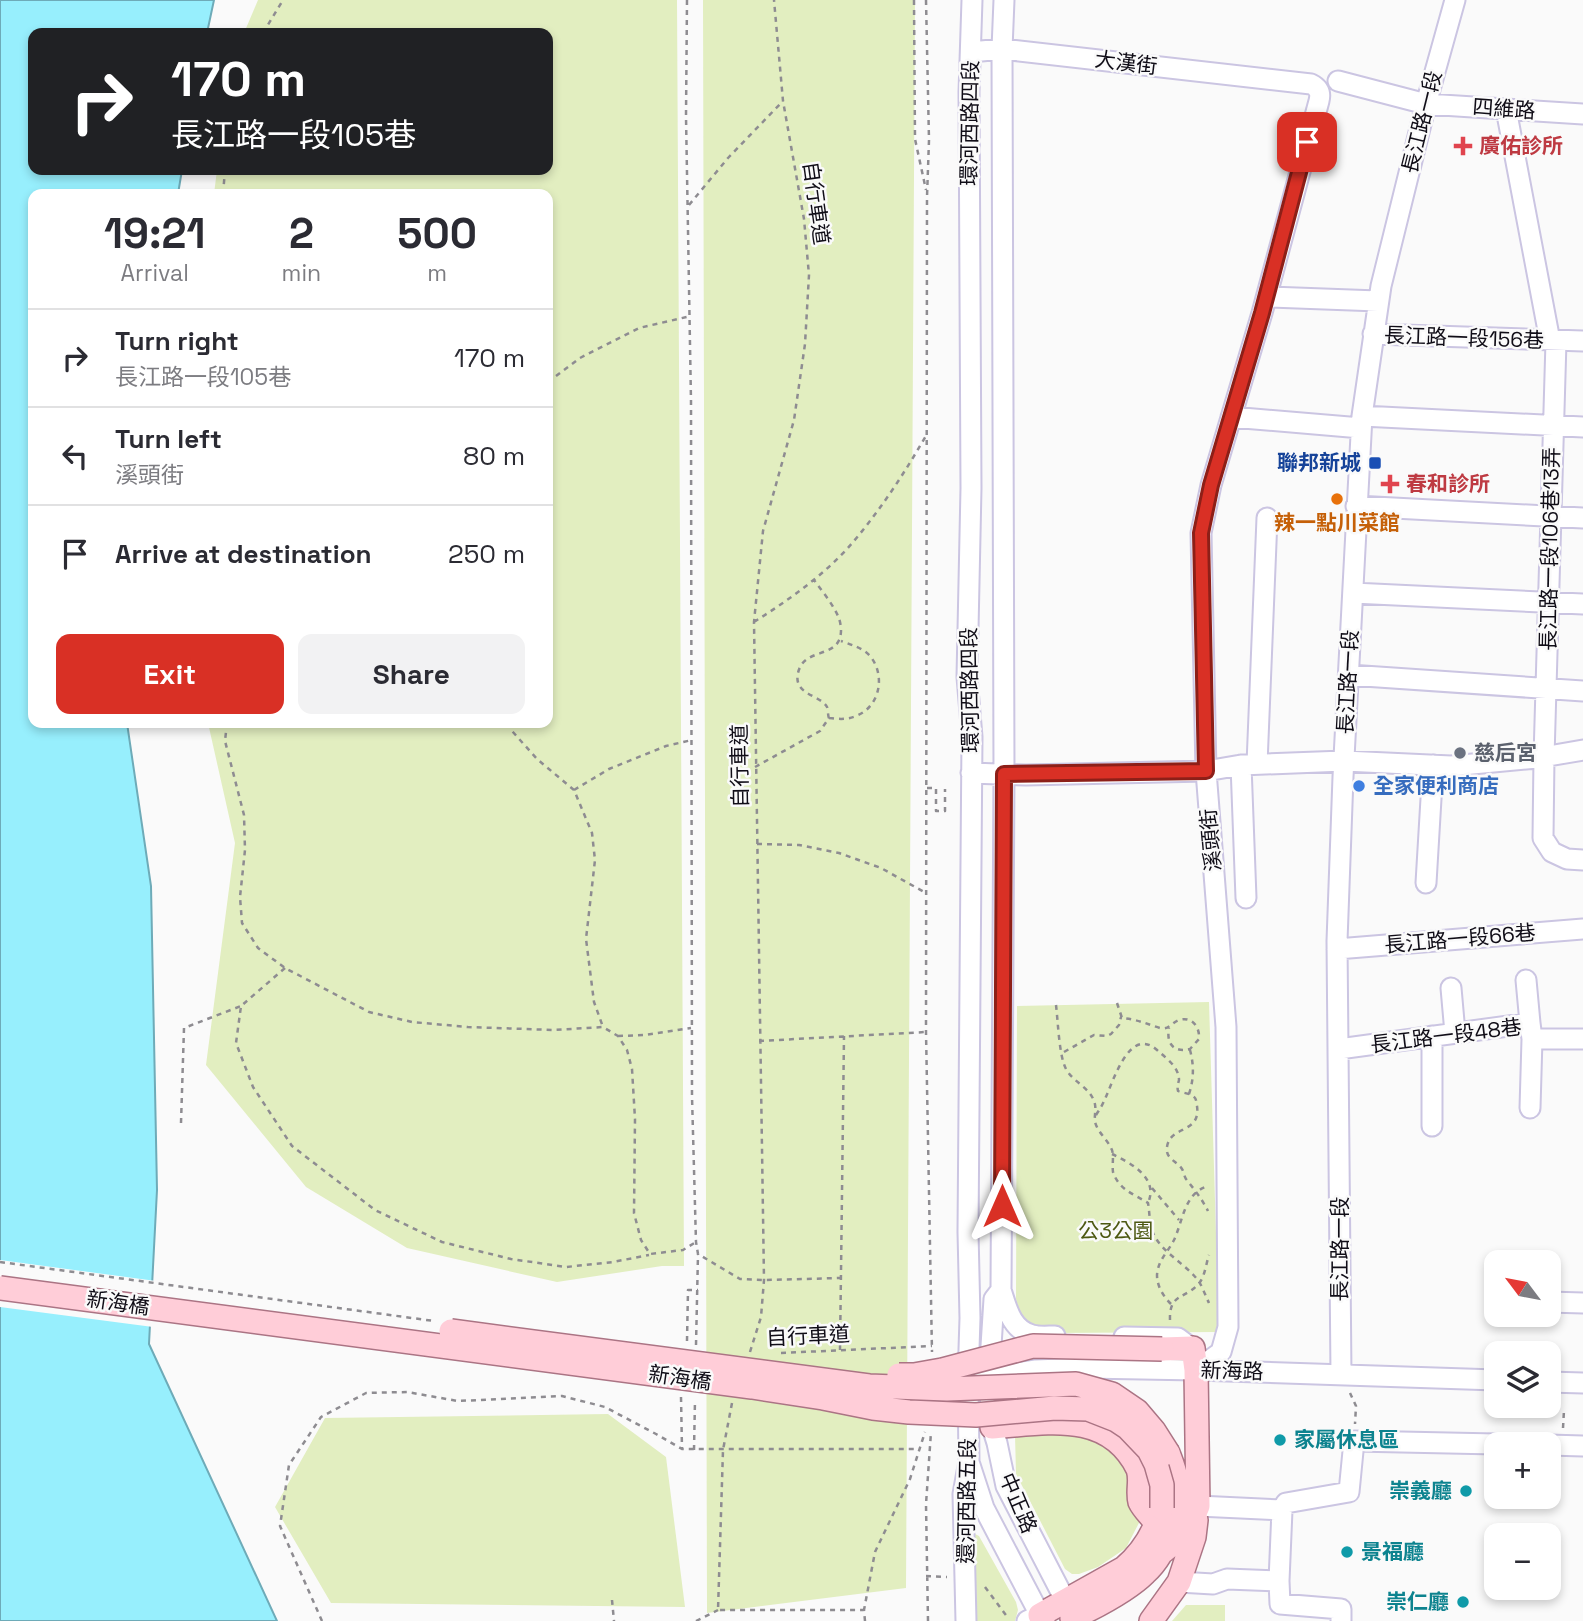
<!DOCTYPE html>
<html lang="en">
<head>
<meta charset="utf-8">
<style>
  :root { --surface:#fff; --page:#f2f2f3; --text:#2b2b33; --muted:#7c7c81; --line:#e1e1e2; --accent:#d93025 }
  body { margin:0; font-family:"Space Grotesk","Noto Sans TC",sans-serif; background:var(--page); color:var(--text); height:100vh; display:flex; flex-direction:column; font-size:26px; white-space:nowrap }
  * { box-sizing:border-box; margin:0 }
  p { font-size:23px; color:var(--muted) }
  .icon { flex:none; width:38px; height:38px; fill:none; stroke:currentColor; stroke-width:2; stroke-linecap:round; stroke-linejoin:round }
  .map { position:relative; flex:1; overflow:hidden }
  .details { position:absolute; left:28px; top:189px; width:525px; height:539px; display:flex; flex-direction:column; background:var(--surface); border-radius:14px; box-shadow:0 4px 10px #0003 }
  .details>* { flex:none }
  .banner { position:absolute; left:28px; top:28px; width:525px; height:147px; border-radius:14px; box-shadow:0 4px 10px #0003; background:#202124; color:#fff; overflow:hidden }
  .needle { width:46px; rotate:302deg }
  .fabs { position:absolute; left:1484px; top:1250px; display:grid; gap:14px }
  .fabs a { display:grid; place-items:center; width:77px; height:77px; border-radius:14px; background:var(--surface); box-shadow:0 4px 10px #0003; font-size:35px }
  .pin { position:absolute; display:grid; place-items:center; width:60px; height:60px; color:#fff; margin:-30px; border-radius:14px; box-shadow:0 4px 10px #0006 }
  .me { position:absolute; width:77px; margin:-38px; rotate:0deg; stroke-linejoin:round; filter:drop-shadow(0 0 5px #0008) }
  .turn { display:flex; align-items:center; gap:24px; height:147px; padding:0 28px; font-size:32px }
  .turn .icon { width:91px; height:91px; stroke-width:2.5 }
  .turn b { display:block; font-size:49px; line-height:60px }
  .eta { display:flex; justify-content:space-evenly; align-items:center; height:119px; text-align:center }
  .eta b { font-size:42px; font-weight:700; line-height:49px }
  .primary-button { display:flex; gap:14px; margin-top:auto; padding:14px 28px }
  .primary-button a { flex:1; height:80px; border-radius:14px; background:var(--accent); color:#fff; font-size:28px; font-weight:700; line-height:80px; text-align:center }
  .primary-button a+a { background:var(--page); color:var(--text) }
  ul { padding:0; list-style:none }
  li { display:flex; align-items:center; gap:21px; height:98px; padding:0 28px; border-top:2px solid var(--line) }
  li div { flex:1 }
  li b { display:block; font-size:26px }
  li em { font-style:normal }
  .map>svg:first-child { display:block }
</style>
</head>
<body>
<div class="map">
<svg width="1583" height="1621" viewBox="0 0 1583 1621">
  <rect width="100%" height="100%" fill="#fafafa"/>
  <!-- green -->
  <path fill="#e2eec0" d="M258 0H677L684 1266H662L557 1282 407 1248 306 1187 206 1065 235 843 208 723H548V194H214L217 170H548V33H244Z
    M703 0H915L906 1588 707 1613Z
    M1209 1002 1219 1332 1051 1333C1029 1328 1021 1321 1016 1299L1017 1006Z
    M608 1414 666 1457 685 1607 331 1603 275 1507 325 1418Z
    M1036 1429 1096 1435 1135 1468 1141 1519 1126 1548 1098 1567 1079 1574H1072L1065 1569 1016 1474 1015 1435Z
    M975 1534 979 1536 1016 1602 1018 1610 1015 1621H975L973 1537Z
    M1186 1605H1225V1621H1172Z"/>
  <!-- water -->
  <path fill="#97effd" stroke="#6eabb8" stroke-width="2" d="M0 0H214L207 33H33V170H182L178 194H33V723H127L151 886 157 1190 149 1344 277 1621H0Z"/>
  <!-- pier -->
  <path fill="#fafafa" d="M0 1260 156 1281 153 1327 0 1307Z"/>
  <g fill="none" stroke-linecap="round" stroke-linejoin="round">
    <defs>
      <path id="minor" d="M1004 0 1002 49 1004 774 1001 1290 994 1299 989 1377 992 1427 997 1443 1006 1486 1065 1600 1070 1614
        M971 52 1002 49 1311 84C1319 88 1321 93 1319 101L1262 313 1211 485 1201 533 1206 771 1226 1027 1228 1327 1221 1352 1196 1370
        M1338 81 1426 104 1583 114
        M1506 109 1550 341
        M1267 297 1378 301
        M1373 334 1583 341
        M1556 341 1544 757 1543 838 1552 852 1567 859 1583 860
        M1362 416 1583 427
        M1231 417 1361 428
        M1356 506 1583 518
        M1353 593 1583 604
        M1349 675 1583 691
        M1257 764 1267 518
        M1241 765 1246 898
        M971 773 1026 775 1206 771 1241 765 1344 761 1451 766 1537 758 1583 750
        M1426 883 1433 765
        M1337 949 1583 929
        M1526 980 1530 1023
        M1451 988 1455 1033
        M1339 1049 1530 1023 1532 1039H1583
        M1530 1108 1532 1039
        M1432 1126V1036
        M1001 1290C1007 1308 1011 1329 1032 1335 1039 1337 1048 1336 1055 1336
        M1549 1302 1583 1303
        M1124 1337 1178 1338 1186 1344
        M1341 1375 1337 941 1343 777 1362 416 1381 286 1426 104 1455 0
        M977 1379 1036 1370 1087 1368 1196 1370 1496 1380
        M1549 1382 1583 1383
        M1549 1445 1583 1446
        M970 1465 984 1508 1040 1615 1027 1621
        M1198 1506 1282 1510 1286 1503 1349 1492 1354 1441 1496 1444
        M1279 1581 1282 1510
        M1179 1582 1213 1584 1227 1579 1279 1581 1280 1604 1341 1609V1621
        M966 1621 963 1494 969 1461 968 1380 970 1318 968 1232 972 737 967 677 971 488 969 92 972 0"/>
      <path id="major" d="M992 1427C1046 1423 1109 1409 1138 1469 1142 1480 1137 1491 1140 1502 1143 1509 1152 1517 1157 1524
        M1161 1553 1187 1532 1198 1506 1196 1370 1193 1348 1162 1349
        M1043 1621 1040 1615 1124 1568C1142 1553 1154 1533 1161 1511
        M1073 1621 1072 1618C1093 1608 1128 1590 1145 1573 1169 1551 1180 1511 1176 1479 1175 1470 1171 1461 1168 1453
        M1151 1621 1179 1582 1194 1537 1196 1520"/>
    </defs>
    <!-- minor casing -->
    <use href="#minor" stroke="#cbc5e2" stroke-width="23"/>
    <!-- major casing -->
    <use href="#major" stroke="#ab7484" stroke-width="26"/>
    <!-- path -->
    <path stroke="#8e8c91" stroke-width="2.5" stroke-dasharray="5 5" stroke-linecap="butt" d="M687 0 686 116 691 401 692 1096 696 1242 698 1254 740 1279 764 1280 841 1278
      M914 0 915 139 926 190
      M926 0 929 140 927 197 926 1032 932 1352
      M263 33 283 0
      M223 194 225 170
      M689 205 728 158 783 101
      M548 382 580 358 639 328 691 316
      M754 622C787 601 820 578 847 549 878 514 904 474 927 434
      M829 718C838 719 847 720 856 716 880 707 886 675 870 656 863 648 852 645 841 641
      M227 723 225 741 244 815 245 850 240 897 242 923 258 948 285 968 369 1012 412 1022 468 1027 554 1030 603 1027 618 1036 627 1050 632 1069 635 1119 634 1213 641 1240 650 1254 683 1250 696 1242
      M508 723 512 731 537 759 574 790 592 833 595 860 586 939 594 1002 603 1027
      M755 767 820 731 829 718C828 717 828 709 827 707 821 695 793 695 798 673 804 646 840 660 841 631 841 626 840 620 838 616 832 603 822 591 814 580
      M927 788H936V811H945V789
      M574 790 609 769 666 746 692 740
      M757 844 799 845 839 853 881 868 926 893
      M285 968 241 1006 236 1043 253 1087 292 1146 375 1210 442 1242 511 1259 566 1267 613 1262 649 1255
      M1117 1003 1122 1018C1136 1019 1147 1024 1160 1028 1169 1030 1171 1023 1179 1020 1192 1016 1200 1027 1199 1039L1190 1049C1174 1053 1166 1044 1169 1028
      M1056 1005C1058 1021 1059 1056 1066 1069 1073 1082 1089 1087 1094 1101 1097 1108 1094 1115 1095 1122 1098 1133 1108 1140 1112 1150 1114 1157 1112 1165 1113 1172 1119 1190 1134 1194 1148 1203 1150 1214 1149 1225 1154 1235 1163 1253 1184 1263 1197 1279 1202 1285 1205 1295 1209 1303
      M618 1036 645 1035 691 1028
      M759 1041 926 1032
      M1064 1052 1094 1035 1107 1036 1111 1034 1119 1025 1121 1017
      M1189 1094C1194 1079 1194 1065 1190 1050
      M1096 1115C1099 1110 1102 1106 1104 1101 1113 1083 1129 1025 1157 1050 1166 1058 1179 1067 1179 1080 1178 1084 1177 1087 1178 1091 1182 1093 1189 1093 1193 1096 1197 1099 1196 1102 1197 1106 1201 1134 1170 1125 1167 1147 1165 1159 1177 1161 1182 1169 1184 1172 1184 1176 1186 1179 1194 1189 1202 1199 1208 1211
      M181 1123 184 1028 241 1006
      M1112 1154C1131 1163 1159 1178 1148 1203
      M1152 1188 1179 1220
      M0 1262 434 1321
      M1171 1304C1163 1296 1157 1286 1157 1275 1158 1260 1168 1252 1174 1240 1183 1221 1184 1193 1208 1186
      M1170 1320C1169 1292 1186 1300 1200 1282 1205 1275 1206 1264 1209 1255
      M687 1341 688 1290H698
      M696 1345 698 1254
      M840 1350 844 1036
      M750 1352 761 1317 764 1280 754 622 763 531 794 420 805 344 809 275 804 219 783 101 774 0
      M781 1353 932 1346
      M1350 1393 1356 1406 1355 1424
      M681 1397 682 1449
      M732 1403 723 1450 718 1610H864
      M1563 1428 1564 1410
      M694 1450 695 1400
      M926 1576 947 1577
      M985 1587 1008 1618
      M612 1600 614 1621
      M322 1621 280 1526 289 1465 321 1417 366 1393 407 1392 458 1401 562 1396 605 1407 656 1434 682 1449H919
      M696 1621 718 1610
      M865 1621 864 1610 875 1552 910 1479 925 1432
      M928 1621 926 1504 931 1432"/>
    <!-- minor -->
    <use href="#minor" stroke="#fff" stroke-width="19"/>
    <!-- major -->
    <use href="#major" stroke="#ffcdd8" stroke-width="23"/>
    <defs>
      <path id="major-bridge" d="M0 1288 752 1387 823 1398 873 1408 909 1412 976 1415 1055 1408 1088 1409 1116 1420 1128 1428 1149 1450 1156 1464 1162 1485V1508
        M451 1331 869 1386 947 1389 1076 1384 1112 1394 1137 1411 1154 1431 1168 1453
        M899 1375H914L942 1370 1033 1346 1162 1349"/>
    </defs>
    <!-- major-bridge casing -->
    <use href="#major-bridge" stroke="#ab7484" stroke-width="26" stroke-linecap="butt"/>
    <!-- major-bridge -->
    <use href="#major-bridge" stroke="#ffcdd8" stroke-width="23"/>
  </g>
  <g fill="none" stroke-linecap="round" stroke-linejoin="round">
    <defs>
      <path id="route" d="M1002 1206 1004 774 1206 771 1201 533 1211 485 1262 313 1307 142"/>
    </defs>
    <!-- route casing -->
    <use href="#route" stroke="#8d1f18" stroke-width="18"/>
    <!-- route -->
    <use href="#route" stroke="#d93025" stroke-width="12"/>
  </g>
  <!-- markers -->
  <g fill="#e0444e" stroke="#fafafa" stroke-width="2.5">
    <path d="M1459.5 135.5h7v7h7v7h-7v7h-7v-7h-7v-7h7z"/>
    <path d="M1386.5 473.5h7v7h7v7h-7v7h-7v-7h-7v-7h7z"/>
  </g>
  <rect fill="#1a4fb4" stroke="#fafafa" stroke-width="2.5" x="1368" y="456" width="14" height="14" rx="3.5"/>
  <circle fill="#e8710a" stroke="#fafafa" stroke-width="2.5" cx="1337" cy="499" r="7"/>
  <circle fill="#6b7280" stroke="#fafafa" stroke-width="2.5" cx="1460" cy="753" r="7"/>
  <circle fill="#3f7fe0" stroke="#fafafa" stroke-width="2.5" cx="1359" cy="786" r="7"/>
  <g fill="#0f9aa8" stroke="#fafafa" stroke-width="2.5">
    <circle cx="1280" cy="1440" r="7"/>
    <circle cx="1466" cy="1491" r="7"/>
    <circle cx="1347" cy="1552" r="7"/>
    <circle cx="1463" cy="1602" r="7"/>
  </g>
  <g text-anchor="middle" stroke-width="5" stroke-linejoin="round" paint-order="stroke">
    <!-- street labels -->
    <g font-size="21" fill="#100d17" stroke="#fafafa">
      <text transform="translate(1126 63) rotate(7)" y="7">大漢街</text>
      <text transform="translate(1504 109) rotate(4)" y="7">四維路</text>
      <text transform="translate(1422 122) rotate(-76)" y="7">長江路一段</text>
      <text transform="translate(970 123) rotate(-89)" y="7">環河西路四段</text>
      <text transform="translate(816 203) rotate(82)" y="7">自行車道</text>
      <text transform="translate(1464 338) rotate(2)" y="7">長江路一段156巷</text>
      <text transform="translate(1550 549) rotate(-89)" y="7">長江路一段106巷13弄</text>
      <text transform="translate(1348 682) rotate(-87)" y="7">長江路一段</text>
      <text transform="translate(970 690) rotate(-91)" y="7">環河西路四段</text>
      <text transform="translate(740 766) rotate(-91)" y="7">自行車道</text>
      <text transform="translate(1211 840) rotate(-95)" y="7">溪頭街</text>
      <text transform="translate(1460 939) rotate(-5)" y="7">長江路一段66巷</text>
      <text transform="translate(1446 1036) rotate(-7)" y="7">長江路一段48巷</text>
      <text transform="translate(1340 1249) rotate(-90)" y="7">長江路一段</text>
      <text transform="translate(118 1303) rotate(8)" y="7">新海橋</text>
      <text transform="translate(808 1336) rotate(-3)" y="7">自行車道</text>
      <text transform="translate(1232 1371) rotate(2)" y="7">新海路</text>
      <text transform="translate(680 1378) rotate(8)" y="7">新海橋</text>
      <text transform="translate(967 1501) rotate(-89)" y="7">還河西路五段</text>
      <text transform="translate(1018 1503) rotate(67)" y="7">中正路</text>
    </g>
    <!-- health labels -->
    <g font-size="21" font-weight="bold" fill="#be3a42" stroke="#fafafa" text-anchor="start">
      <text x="1479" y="153">廣佑診所</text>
      <text x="1406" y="491">春和診所</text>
    </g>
    <!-- transit labels -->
    <g font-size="21" font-weight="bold" fill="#164399" stroke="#fafafa" text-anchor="end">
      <text x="1361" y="470">聯邦新城</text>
    </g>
    <!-- food labels -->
    <g font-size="21" font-weight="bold" fill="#c56008" stroke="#fafafa">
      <text x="1337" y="530">辣一點川菜館</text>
    </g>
    <!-- worship labels -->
    <g font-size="21" font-weight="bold" fill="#5b616d" stroke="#fafafa" text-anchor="start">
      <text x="1474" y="760">慈后宮</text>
    </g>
    <!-- shop labels -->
    <g font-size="21" font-weight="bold" fill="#366cbe" stroke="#fafafa" text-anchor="start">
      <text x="1373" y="793">全家便利商店</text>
    </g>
    <!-- park labels -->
    <g font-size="21" fill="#4d5912" stroke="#fafafa">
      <text x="1116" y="1238">公3公園</text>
    </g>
    <!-- culture labels -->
    <g font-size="21" font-weight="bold" fill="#0d838f" stroke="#fafafa" text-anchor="start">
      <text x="1294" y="1447">家屬休息區</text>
      <text x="1452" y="1498" text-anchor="end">崇義廳</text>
      <text x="1361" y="1559">景福廳</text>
      <text x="1449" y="1609" text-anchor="end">崇仁廳</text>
    </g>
  </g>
</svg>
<div class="fabs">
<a><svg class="needle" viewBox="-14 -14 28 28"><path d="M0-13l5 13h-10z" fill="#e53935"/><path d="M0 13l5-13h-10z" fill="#7c7c81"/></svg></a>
<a><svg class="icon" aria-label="layers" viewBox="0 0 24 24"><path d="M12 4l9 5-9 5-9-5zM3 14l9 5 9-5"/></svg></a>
<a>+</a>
<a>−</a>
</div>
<div class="pin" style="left:1307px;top:142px;background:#d93025"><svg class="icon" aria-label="arrive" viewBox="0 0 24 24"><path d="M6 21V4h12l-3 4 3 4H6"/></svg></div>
<svg class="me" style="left:1002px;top:1206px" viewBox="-20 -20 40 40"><path d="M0-17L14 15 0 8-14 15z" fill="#d93025" stroke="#fff" stroke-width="4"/></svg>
<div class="banner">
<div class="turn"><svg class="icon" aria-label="right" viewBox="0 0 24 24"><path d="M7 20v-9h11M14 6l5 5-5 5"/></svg><div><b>170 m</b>長江路一段105巷</div></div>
</div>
<section class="details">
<div class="eta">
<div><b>19:21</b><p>Arrival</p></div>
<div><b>2</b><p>min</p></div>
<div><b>500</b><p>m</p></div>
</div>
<ul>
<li><svg class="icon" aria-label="right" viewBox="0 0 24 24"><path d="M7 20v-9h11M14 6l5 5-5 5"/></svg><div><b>Turn right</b><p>長江路一段105巷</p></div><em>170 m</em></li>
<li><svg class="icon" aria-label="left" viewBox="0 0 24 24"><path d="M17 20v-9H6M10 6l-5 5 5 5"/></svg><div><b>Turn left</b><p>溪頭街</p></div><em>80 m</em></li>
<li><svg class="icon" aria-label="arrive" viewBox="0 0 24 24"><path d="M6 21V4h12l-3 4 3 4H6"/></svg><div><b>Arrive at destination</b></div><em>250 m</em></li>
</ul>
<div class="primary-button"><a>Exit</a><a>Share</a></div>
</section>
</div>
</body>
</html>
